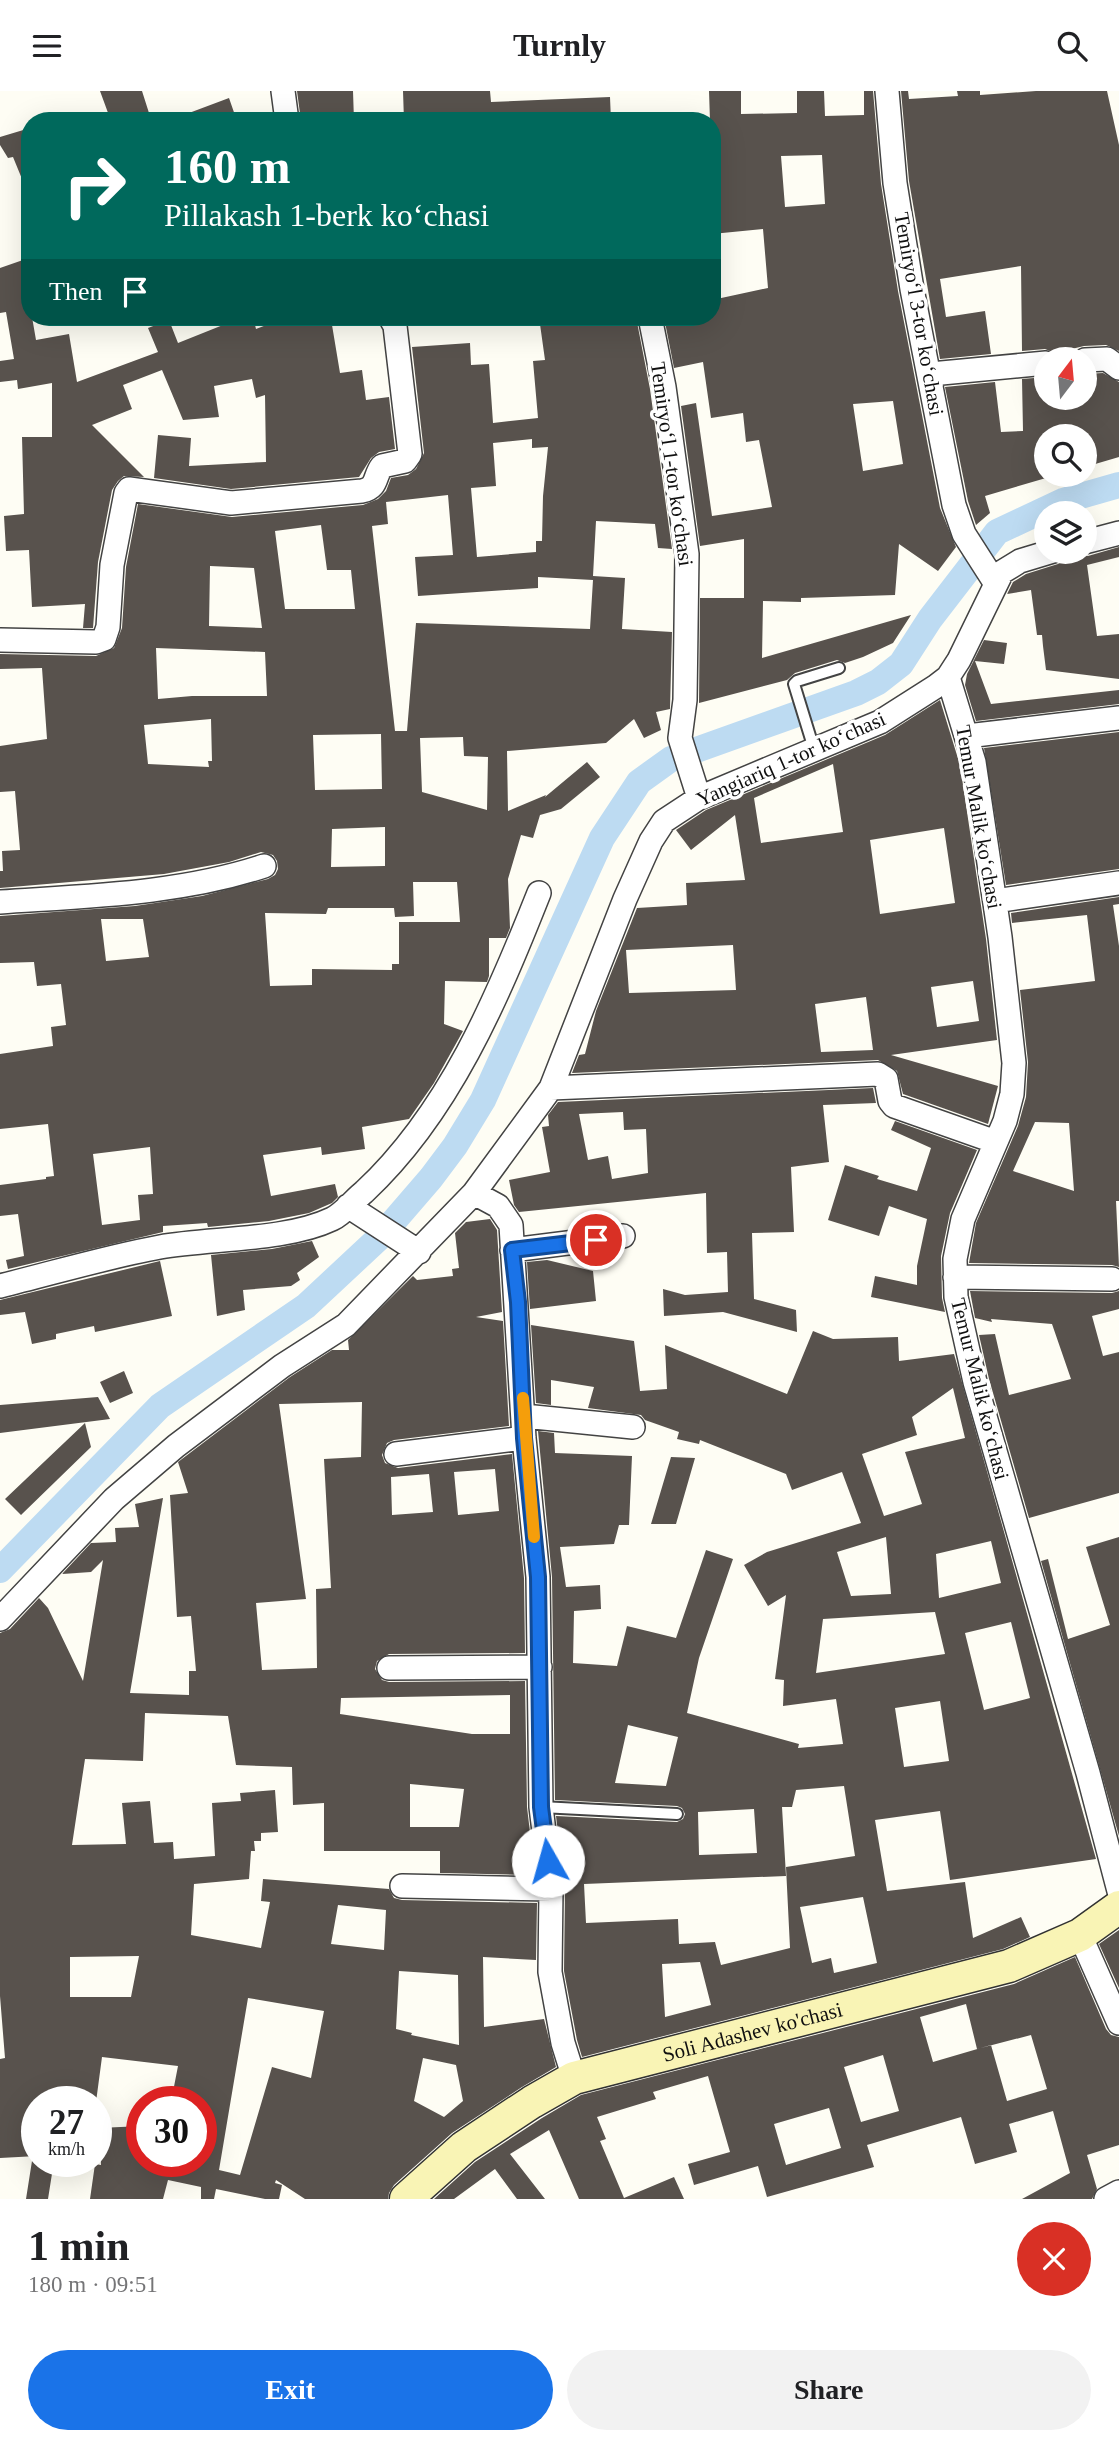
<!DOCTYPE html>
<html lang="en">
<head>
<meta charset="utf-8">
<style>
  :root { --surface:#fff; --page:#f2f2f2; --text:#202124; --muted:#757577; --accent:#1a73e8 }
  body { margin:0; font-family:"Times New Roman",serif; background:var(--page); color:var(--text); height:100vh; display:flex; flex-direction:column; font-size:26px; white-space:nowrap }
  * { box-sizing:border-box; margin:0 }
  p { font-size:23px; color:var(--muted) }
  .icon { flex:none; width:38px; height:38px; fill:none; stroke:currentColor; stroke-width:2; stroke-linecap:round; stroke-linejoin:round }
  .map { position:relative; height:2108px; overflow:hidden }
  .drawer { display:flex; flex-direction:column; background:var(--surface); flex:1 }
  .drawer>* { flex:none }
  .banner { position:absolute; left:21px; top:21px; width:700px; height:214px; border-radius:28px; box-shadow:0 7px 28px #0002; background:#00695c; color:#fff; overflow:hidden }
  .needle { width:46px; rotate:16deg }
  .buttons { position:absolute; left:1034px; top:256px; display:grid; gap:14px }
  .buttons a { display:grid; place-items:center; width:63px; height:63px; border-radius:50%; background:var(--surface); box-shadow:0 7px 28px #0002; font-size:35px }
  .speed { position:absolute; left:21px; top:1995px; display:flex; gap:14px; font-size:35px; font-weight:700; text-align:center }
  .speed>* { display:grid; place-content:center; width:91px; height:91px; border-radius:50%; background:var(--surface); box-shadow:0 7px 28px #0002; line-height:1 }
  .speed small { font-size:18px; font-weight:400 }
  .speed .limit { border:10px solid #d22; background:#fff; color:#111 }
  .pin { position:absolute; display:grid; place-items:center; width:60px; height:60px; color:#fff; margin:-30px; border:4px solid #fff; border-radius:50%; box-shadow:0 2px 7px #0007 }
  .me { position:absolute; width:77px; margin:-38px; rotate:353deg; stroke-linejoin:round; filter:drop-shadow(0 0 5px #0008) }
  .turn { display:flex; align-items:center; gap:24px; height:147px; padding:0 28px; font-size:32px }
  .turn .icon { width:91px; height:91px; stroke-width:2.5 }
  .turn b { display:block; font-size:49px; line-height:60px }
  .then { display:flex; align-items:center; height:66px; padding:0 28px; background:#0003; gap:14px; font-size:26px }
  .round { display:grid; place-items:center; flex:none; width:74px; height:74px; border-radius:37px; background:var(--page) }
  .headline { display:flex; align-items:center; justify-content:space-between; height:119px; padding:0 28px }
  h1 { font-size:42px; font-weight:800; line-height:52px }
  .button { display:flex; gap:14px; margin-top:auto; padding:14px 28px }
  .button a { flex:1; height:80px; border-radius:42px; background:var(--accent); color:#fff; font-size:28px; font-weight:800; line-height:80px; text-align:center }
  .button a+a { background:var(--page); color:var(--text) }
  header { display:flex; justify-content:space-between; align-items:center; height:91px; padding:0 28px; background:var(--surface); font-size:32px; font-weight:800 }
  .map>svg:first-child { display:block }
</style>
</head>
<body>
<header><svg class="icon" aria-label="menu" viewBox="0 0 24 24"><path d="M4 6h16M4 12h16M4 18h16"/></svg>Turnly<svg class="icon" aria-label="search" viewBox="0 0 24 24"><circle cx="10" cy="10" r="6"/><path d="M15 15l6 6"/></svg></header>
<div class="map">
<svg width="1119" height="2108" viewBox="0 0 1119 2108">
  <rect width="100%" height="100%" fill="#fefdf4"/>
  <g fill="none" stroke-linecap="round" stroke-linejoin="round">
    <!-- canal -->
    <path stroke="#bddbf2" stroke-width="26" d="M0 1479 160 1315 306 1215 381 1145 431 1087 455 1055 483 1009 602 747 639 691 671 668 856 602 878 591 901 573 930 528 997 441 1063 410 1119 394"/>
  </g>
  <!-- building -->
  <path fill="#58524d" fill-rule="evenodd" d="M100 0H142L149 22 126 30H111Z
    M297 0H353L354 30H301Z
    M403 0H490L491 11 610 6 611 30H404Z
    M709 0H741V23L797 22V0H824L825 25 864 24V0H873L881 93 898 200 940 417 956 456 938 480 899 453 895 504 801 507V511L763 510 762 567 911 524 893 552 863 566 845 572 837 569 795 582 787 589 699 612 700 507H744V448L700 455 681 315 696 312 712 425 772 416 759 349 746 351 743 322 711 327 703 271 674 277 664 226H712V209L768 197 763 138 712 143V30H710ZM822 64 825 113 785 116 781 65ZM893 310 903 373 863 380 853 313Z
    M901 0H908L909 8 958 5 957 0H980V4L1036 0H1107L1119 54V260L1106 254 1084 255 1055 262 1045 258 1022 260 1021 175 940 188 946 226 985 220 991 263 940 268 909 90Z
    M229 7 237 30H173V28Z
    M30 37V105H29L13 66 8 67 0 54V46Z
    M23 169 30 211V226H32L36 249 69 243 77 291 158 261 148 237 169 229 178 252 243 226H253L256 238 287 226H317L319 231 331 228 340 282 362 279 366 309 389 306 395 358 379 361 371 367 359 386 231 398 154 387 158 344 191 347 189 375 266 371 265 304 256 307 252 288 214 295 219 326 183 329 162 279 123 294 132 318 92 334 144 386 124 385 118 390 112 399 98 471 93 537H83L85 513 32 516 29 459 6 460 4 425 24 423 22 346H52V292L18 298 17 289 0 291V270L14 268 6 221 0 222V177Z
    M539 226H561L562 234 614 226H636L650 298 672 458 658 457 655 433 596 430 593 485 625 487 622 538 672 541 670 618 656 621 661 639 644 647 634 628 606 652 507 660 508 720 546 704 545 706 587 671 600 686 561 718 540 724 533 747 521 744 508 788 510 837 506 847H489V885L487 891 445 890 444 933 463 940 434 992 409 1028 362 1036 365 1058 322 1064 321 1056 263 1064 271 1105 335 1093 338 1106 332 1112 309 1122 269 1130 208 1136 207 1132 163 1135V1141L8 1178 6 1169 24 1165 18 1123 0 1125V1094L46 1088V1086L54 1085 48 1033 0 1038V963L53 955 51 936 66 934 61 893 37 895 34 871 0 872V825L135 815 202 805 268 788 275 784 278 778 277 770 273 764 261 761 229 771 164 783 0 797V780H3L2 760 20 759 15 700 0 701V655L47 648 42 577 0 578V563L96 565 114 557 122 537 126 476 138 413 232 426 363 414 378 408 386 400 391 387 408 384 416 378 424 362 412 256 470 252 471 274 489 273 493 332 538 327 533 270 545 269ZM532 348V357L548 356 543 405 542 450H536V461L477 466 471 397 496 395 493 352ZM448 404 453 464 415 466 418 505 538 497V486L593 489 590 538 416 532 407 640H395L372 435 388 433 386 411ZM321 434 327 479H351L355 518H285L275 440ZM210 475 254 477 262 537 209 535ZM156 557 265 561 267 605H192L158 608ZM211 628 212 670H208L209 676 148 673 144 634ZM381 643 382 698 315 699 313 644ZM463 646 464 665 488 666 487 719 422 701 420 647ZM385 736V775L331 776 332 738ZM413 791H457L460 831H399V873H392V879L312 878V894L270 895 265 822 326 823 328 817H394L395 826 414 825ZM101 828H143L149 866 106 870ZM150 1056 153 1103 138 1104 140 1129 102 1134 93 1063Z
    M1103 282 1119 291V366L1085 376V345H1046V387L985 405 990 422 976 434 968 410 945 296 995 291 1001 341 1023 340 1022 288 1046 286V306H1085V283Z
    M1119 456V466L1087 474 1097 545 1119 543V588L1046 579 1043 555 1046 556 1043 555 1042 544H1037L1031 499 1007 503 1013 491 1026 483 1058 473 1064 469 1067 460 1088 465Z
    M984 549 1007 552 1004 573 975 570 991 613 1119 599V613L976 630 965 594 967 583Z
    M940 609 960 674 986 848 997 949 891 964 998 995 988 1033 903 1003 897 980 878 969 572 982 579 964 585 963 596 920 637 817 687 814 686 792 745 789 735 724 691 759 676 739 706 719 885 644ZM833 673 843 741 761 752 754 707ZM944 737 955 812 880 823 870 749ZM733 854 736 899 629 902 626 859ZM973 890 979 930 937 936 931 896ZM866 906 873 959 821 961 815 913Z
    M1119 641V778L1006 794 984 657Z
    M1119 806V813L1113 814 1119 855V1110H1116L1119 1176 1112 1174 969 1172 976 1132 1018 1035 1026 1006 1028 971 1020 899 1095 890 1087 824 1012 832 1011 822ZM1035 1031 1069 1032 1074 1100 1013 1080Z
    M873 997 876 1012 823 1014 829 1071 791 1076 794 1141 752 1142 754 1208 796 1219 797 1241 723 1221 664 1225 663 1198 685 1204 728 1201 727 1161 707 1162 706 1102 519 1121 514 1114 509 1089 550 1081 542 1036 549 1035 548 1024 558 1011ZM623 1021 624 1039 646 1038 648 1082 612 1088 608 1065 588 1069 579 1023Z
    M895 1030 977 1059 950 1122 941 1165 942 1207 945 1221 871 1206 875 1185 917 1194V1175L927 1128 889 1115 879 1145 828 1129 845 1074 879 1085 877 1088 917 1100 931 1057 891 1039Z
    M490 1128 497 1139 502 1221 476 1226 503 1230 509 1335 394 1349 387 1352 382 1364 385 1372 398 1377 512 1363 524 1487 525 1562 389 1563 377 1570 375 1578 382 1589 389 1591 525 1590 527 1716 535 1784 440 1782V1760H324V1712L293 1714 292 1676 236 1674 228 1625 145 1622 143 1670 85 1668 72 1754 126 1753 122 1712 150 1710 154 1752 173 1751 174 1768 215 1765 212 1712 241 1710 240 1702 275 1699 278 1741 261 1742V1750H254L255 1760H251L249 1788 194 1793 191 1844 261 1857 270 1811 261 1810 263 1788 389 1798 394 1807 402 1809 537 1812 536 1869 483 1866 484 1936 544 1928 556 1976 522 1996 452 2042 394 2094 389 2102 388 2108H305L276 2089 275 2092 282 2094 279 2108H265L216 2098 214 2108H201V2096L168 2089 163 2108H90L95 2073 101 2074 99 2037 142 2035V2070H201V2011H171L178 1975 102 1966 96 2011H37V2065L0 2067V1968L5 1967 0 1905V1542L10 1538 39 1507 48 1517 83 1590 103 1469 91 1481 62 1483 91 1452 116 1451 115 1437 139 1436 135 1413 163 1407 130 1602 189 1604V1580H196L191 1525 177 1526 170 1404 188 1402 178 1371 290 1286 332 1259H349L348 1249 413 1185 417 1189 453 1185 452 1178 459 1177 455 1142 466 1131ZM362 1311 361 1366 324 1368 331 1497 316 1498 317 1577 262 1579 256 1512 306 1508 279 1313ZM495 1378 499 1420 458 1424 454 1381ZM429 1383 433 1421 392 1424 391 1386ZM510 1604V1643H472L340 1623 341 1607ZM410 1693 464 1698 459 1736H410ZM338 1814 386 1819 384 1859 331 1853ZM139 1865 131 1906H70V1866ZM399 1880 458 1884 459 1954 411 1944 412 1942 396 1938ZM248 1907 324 1920 311 1987 272 1976 240 2084 219 2079ZM423 1967 456 1974 463 2010 444 2026 414 2010Z
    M312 1150 319 1166 297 1182 300 1189 291 1195 243 1199 245 1219 217 1225 211 1164 272 1158Z
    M547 1169 593 1180 596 1210 530 1218 527 1171Z
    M160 1170 172 1225 95 1241 94 1235 56 1243V1248L32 1253 25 1221 0 1224V1209Z
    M970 1200 1112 1202 1119 1200V1218L1092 1225 1103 1265 1119 1261V1402L1029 1427 989 1288 979 1244 995 1243 1009 1304 1071 1288 1052 1233 991 1228 992 1231 975 1227Z
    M531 1234 634 1250 640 1300 667 1298 665 1254 787 1303 813 1240 833 1248 898 1246 899 1270 954 1263 1096 1768 950 1789 940 1720 875 1729 887 1800 965 1791 973 1847 1021 1826 1030 1846 1003 1858 582 1966 577 1949 564 1880 565 1798 556 1725 677 1731 683 1728 685 1723 682 1717 677 1715 555 1709 552 1486 538 1340 554 1342 555 1362 632 1365 629 1434H619L614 1453 560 1456 566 1496 600 1494 601 1518 574 1520 573 1572 617 1575 627 1535 676 1547 706 1459 733 1468 699 1567 687 1622 799 1653 798 1657 843 1653 836 1608 783 1615 784 1589 775 1588 786 1504 768 1515 744 1474 767 1461 861 1432 842 1381 792 1399 786 1383 700 1349 699 1353 677 1348 679 1341 645 1329 641 1324 588 1317 594 1296 551 1289V1314L536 1312ZM953 1297 965 1347 905 1361 922 1413 884 1425 862 1363 917 1344 912 1326ZM886 1446 891 1503 851 1505 837 1461ZM991 1450 1001 1492 939 1507 936 1463ZM935 1521 945 1563 816 1582 823 1528ZM1011 1531 1030 1607 984 1619 965 1542ZM940 1610 949 1670 904 1676 895 1617ZM628 1634 678 1646 666 1695 615 1692ZM844 1695 855 1765 786 1776 790 1857 721 1874 715 1851 679 1853 678 1828 586 1832 584 1793 786 1785 782 1716H792L796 1699ZM754 1718 757 1762 699 1764 698 1721ZM863 1806 877 1872 834 1882 831 1867 812 1872 800 1816ZM700 1871 711 1914 665 1926 662 1873Z
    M124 1280 133 1302 110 1312 100 1291Z
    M98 1306 110 1328 0 1342V1314Z
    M85 1332 91 1356 21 1424 5 1408Z
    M671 1366 695 1367 676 1433H651Z
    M1119 1446V1745L1041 1470 1048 1468 1068 1548 1110 1534 1086 1456Z
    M1119 1839V1897L1099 1853Z
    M1075 1866 1106 1938 1111 1944 1119 1946V2054L1087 2064 1097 2098 1092 2108H1022L1070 2082 1053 2020 1009 2033 1017 2061 975 2073 961 2026 867 2054 874 2076 767 2106 758 2075 694 2094 688 2073 730 2061 708 1985 653 2001 656 2008 597 2026 606 2048 600 2050 624 2107 674 2086 684 2108H579L549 2039 510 2063 545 2108H517L495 2078 454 2108H434L475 2071 542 2027 581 2004 1014 1893ZM966 1913 977 1958 1031 1944 1047 1998 1007 2010 991 1954 933 1971 920 1926ZM883 1964 899 2020 861 2031 844 1976ZM829 2017 841 2057 786 2074 774 2033Z
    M32 2070H54L48 2108H26Z"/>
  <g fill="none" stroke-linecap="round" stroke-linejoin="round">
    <defs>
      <path id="lane" d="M814 658 794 593 797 590 839 577
        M541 1716 677 1723"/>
      <path id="street" d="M283 0 287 30
        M887 0 895 92 912 198 954 414 964 443 996 493
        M650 226 664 296 687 463 685 609 680 647 699 707
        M1085 269 1107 268 1119 277
        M931 283 1046 272
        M1085 451 1119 442
        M0 549 96 551 104 548 108 536 112 474 126 402 129 398 231 412 362 400C378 397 374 385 382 375L405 370 410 363 395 235 390 226
        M948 586 974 671 1000 846 1014 972 1012 1003 1005 1030 963 1128 955 1168 956 1206 975 1291 1088 1682 1119 1800
        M967 645 1119 627
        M995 810 1119 792
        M0 811C87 805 180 803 264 775
        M551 997 878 983 886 988 890 1010 894 1015 996 1051
        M474 1102 498 1115 511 1134 524 1347 538 1486 541 1716 551 1798 550 1881 563 1952 574 1987
        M348 1115 419 1161
        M512 1159 623 1145
        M955 1186 1112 1188
        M0 1195C53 1182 106 1166 160 1156 211 1147 286 1150 332 1128 343 1123 354 1109 364 1101 449 1022 497 908 539 802
        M524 1325 633 1336
        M396 1363 524 1347
        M0 1528 114 1408 176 1355 282 1275 346 1234 474 1102 551 997 625 808 651 750 664 730 699 707 880 631 935 596 948 586 959 569 1002 481 1020 470 1053 460
        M389 1577 540 1576
        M402 1795 551 1798
        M1080 1844 1119 1932
        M1106 2108 1119 2101"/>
      <g id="secondary">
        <path id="s1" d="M406 2108 464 2056 532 2011 574 1987 1009 1875 1080 1844 1119 1816"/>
      </g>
    </defs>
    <!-- lane casing -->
    <use href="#lane" stroke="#434343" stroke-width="14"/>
    <!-- street casing -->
    <use href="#street" stroke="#434343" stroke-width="26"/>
    <!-- secondary casing -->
    <use href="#secondary" stroke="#323232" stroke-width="35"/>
    <!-- lane -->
    <use href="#lane" stroke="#fff" stroke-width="10"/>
    <!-- street -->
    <use href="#street" stroke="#fff" stroke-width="23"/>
    <!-- secondary -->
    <use href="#secondary" stroke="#f9f4b5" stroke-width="32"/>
  </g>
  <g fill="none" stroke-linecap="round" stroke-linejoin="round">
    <defs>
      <path id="route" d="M548 1770 541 1716 538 1486 524 1347 518 1211 512 1159 596 1149"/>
    </defs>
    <!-- route casing -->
    <use href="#route" stroke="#114b97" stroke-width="18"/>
    <!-- route -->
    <use href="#route" stroke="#1a73e8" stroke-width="12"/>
    <!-- slow -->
    <path stroke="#f59e0b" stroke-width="12" d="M523 1307 534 1446"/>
  </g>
  <g text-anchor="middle" stroke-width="7" stroke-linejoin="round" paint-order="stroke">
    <!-- street labels -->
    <g font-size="21" fill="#101010" stroke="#fff">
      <text transform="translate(919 223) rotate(80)" y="7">Temiryoʻl 3-tor koʻchasi</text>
      <text transform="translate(672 373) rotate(82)" y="7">Temiryoʻl 1-tor koʻchasi</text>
      <text transform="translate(791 668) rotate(-24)" y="7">Yangiariq 1-tor koʻchasi</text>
      <text transform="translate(979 726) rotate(80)" y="7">Temur Malik koʻchasi</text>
      <text transform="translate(980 1298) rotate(76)" y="7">Temur Malik koʻchasi</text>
      <text dy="7" stroke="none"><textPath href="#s1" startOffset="392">Soli Adashev ko'chasi</textPath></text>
    </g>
  </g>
</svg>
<div class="buttons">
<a><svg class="needle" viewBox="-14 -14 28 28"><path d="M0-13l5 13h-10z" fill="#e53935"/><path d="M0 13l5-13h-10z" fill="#757577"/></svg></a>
<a><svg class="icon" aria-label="search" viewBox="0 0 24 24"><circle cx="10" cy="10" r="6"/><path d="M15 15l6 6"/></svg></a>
<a><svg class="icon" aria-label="layers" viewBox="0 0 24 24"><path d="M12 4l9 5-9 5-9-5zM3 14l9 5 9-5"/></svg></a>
</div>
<div class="speed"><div>27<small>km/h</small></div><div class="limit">30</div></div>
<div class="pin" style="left:596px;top:1149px;background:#d93025"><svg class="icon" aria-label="arrive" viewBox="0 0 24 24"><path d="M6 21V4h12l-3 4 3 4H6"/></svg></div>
<svg class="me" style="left:548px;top:1770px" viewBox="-20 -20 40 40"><circle r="19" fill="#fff"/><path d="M0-13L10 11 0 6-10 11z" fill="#1a73e8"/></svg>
<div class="banner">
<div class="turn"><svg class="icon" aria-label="right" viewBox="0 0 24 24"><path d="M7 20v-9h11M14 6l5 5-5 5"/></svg><div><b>160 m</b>Pillakash 1-berk koʻchasi</div></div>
<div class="then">Then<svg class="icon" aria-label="arrive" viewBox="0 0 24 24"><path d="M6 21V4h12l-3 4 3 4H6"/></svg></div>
</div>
</div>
<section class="drawer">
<div class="headline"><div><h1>1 min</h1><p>180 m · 09:51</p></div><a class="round" style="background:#d93025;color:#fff"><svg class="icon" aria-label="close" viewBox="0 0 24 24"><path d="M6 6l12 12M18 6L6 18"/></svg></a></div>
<div class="button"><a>Exit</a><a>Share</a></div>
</section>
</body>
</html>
